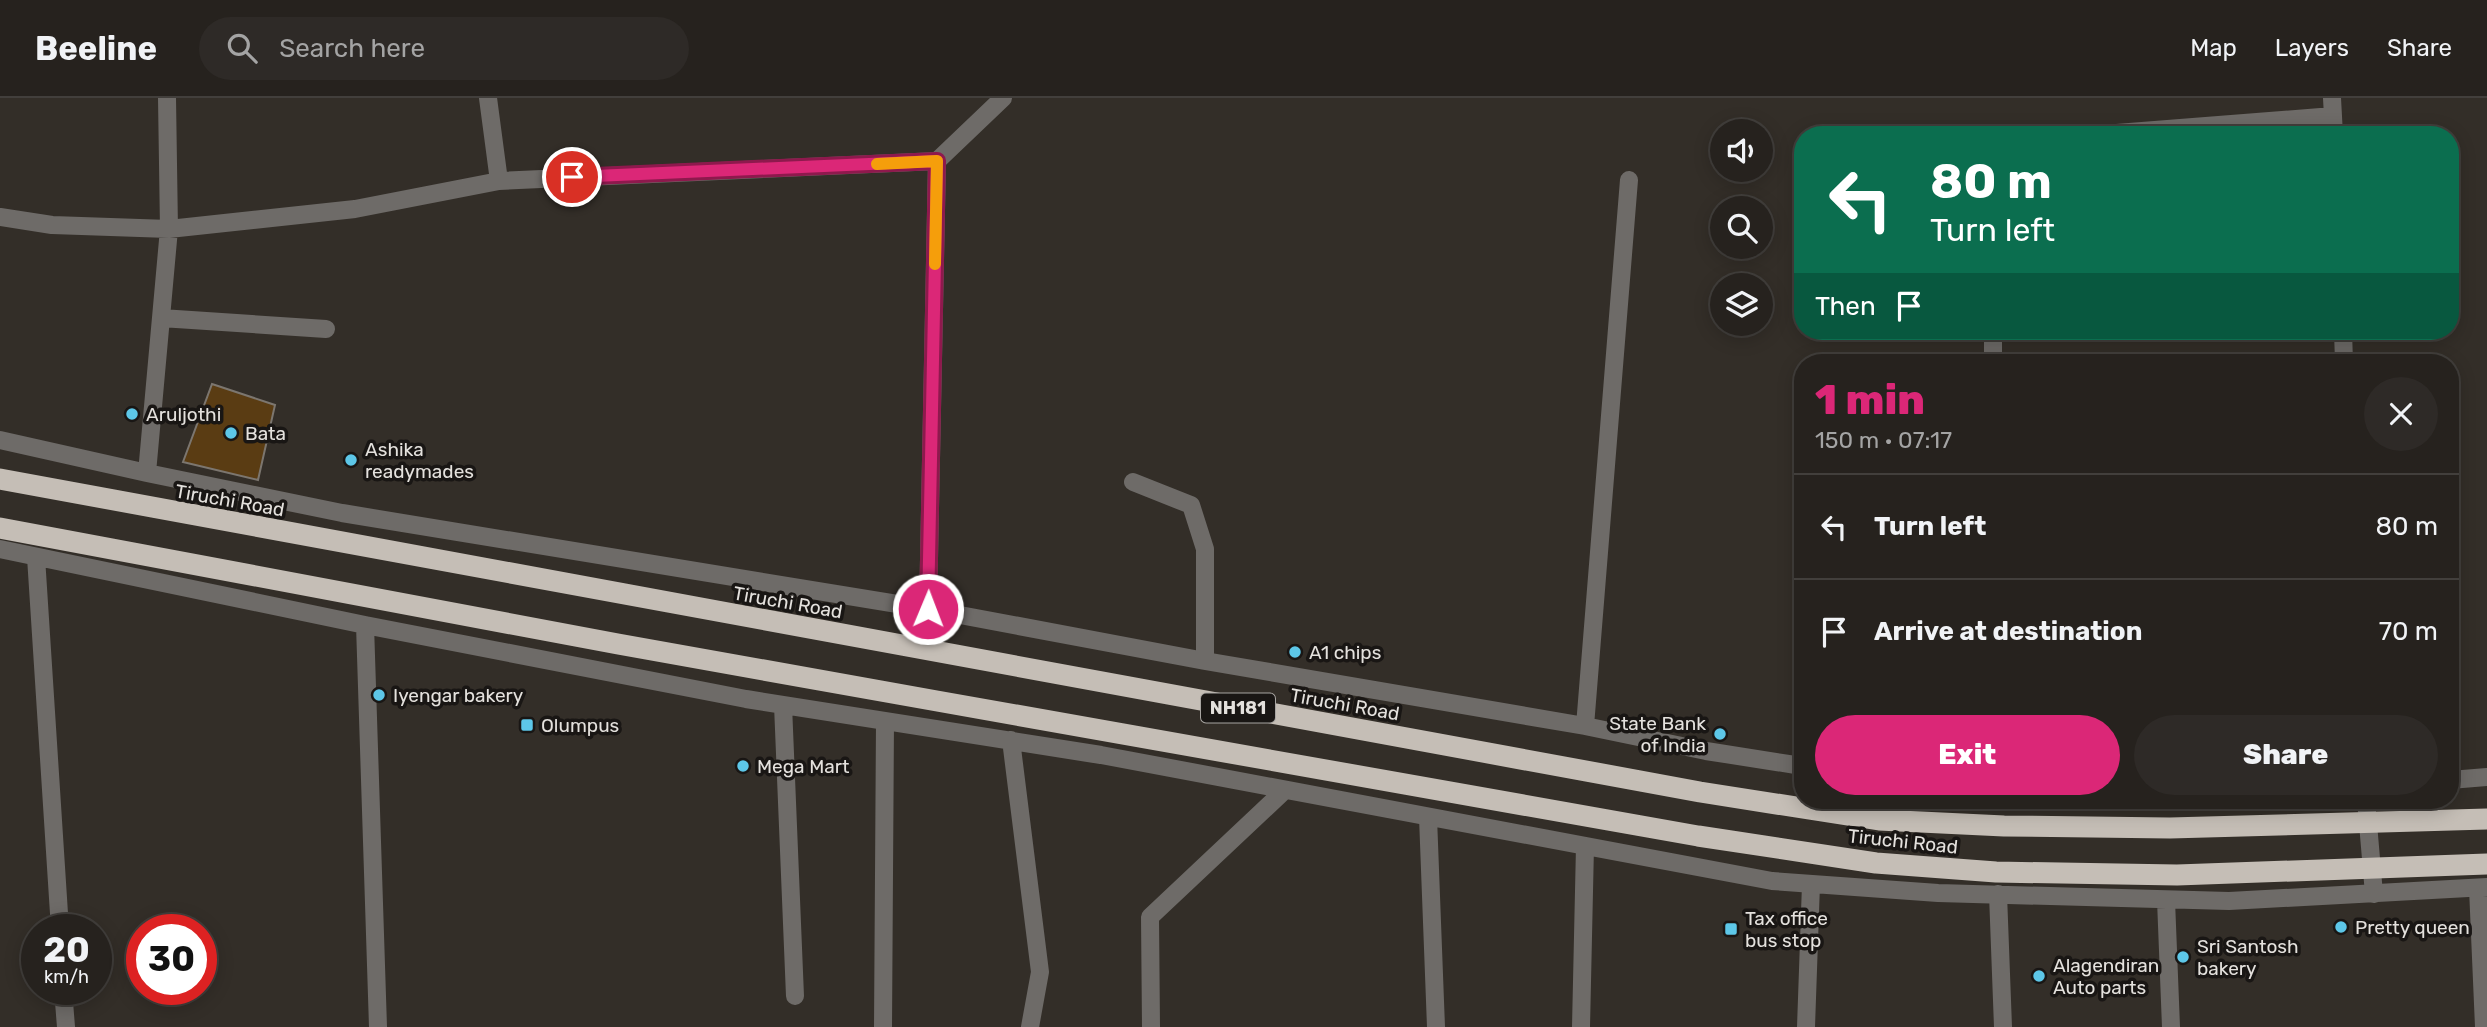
<!DOCTYPE html>
<html lang="en">
<head>
<meta charset="utf-8">
<style>
  :root { --surface:#26221e; --page:#2e2a27; --text:#f1f3f6; --muted:#a4a4a4; --line:#423f3c; --accent:#db2777 }
  body { margin:0; font-family:Rubik,sans-serif; background:var(--page); color:var(--text); height:100vh; display:flex; flex-direction:column; font-size:26px; white-space:nowrap }
  * { box-sizing:border-box; margin:0 }
  p { font-size:23px; color:var(--muted) }
  .icon { flex:none; width:38px; height:38px; fill:none; stroke:currentColor; stroke-width:2; stroke-linecap:round; stroke-linejoin:round }
  .map { position:relative; flex:1; overflow:hidden }
  .panel { position:absolute; left:1794px; top:256px; width:665px; height:455px; display:flex; flex-direction:column; background:var(--surface); border-radius:28px; box-shadow:0 4px 18px #0003,0 0 0 2px var(--line) }
  .panel>* { flex:none }
  .top-card { position:absolute; left:1794px; top:28px; width:665px; height:214px; border-radius:28px; box-shadow:0 4px 18px #0003,0 0 0 2px var(--line); background:#0b6e4f; color:#fff; overflow:hidden }
  .buttons { position:absolute; left:1710px; top:21px; display:grid; gap:14px }
  .buttons a { display:grid; place-items:center; width:63px; height:63px; border-radius:50%; background:var(--surface); box-shadow:0 4px 18px #0003,0 0 0 2px var(--line); font-size:35px }
  .speed { position:absolute; left:21px; top:816px; display:flex; gap:14px; font-size:35px; font-weight:700; text-align:center }
  .speed>* { display:grid; place-content:center; width:91px; height:91px; border-radius:50%; background:var(--surface); box-shadow:0 4px 18px #0003,0 0 0 2px var(--line); line-height:1 }
  .speed small { font-size:18px; font-weight:400 }
  .speed .limit { border:10px solid #d22; background:#fff; color:#111 }
  .pin { position:absolute; display:grid; place-items:center; width:60px; height:60px; color:#fff; margin:-30px; border:4px solid #fff; border-radius:50%; box-shadow:0 2px 7px #0007 }
  .me { position:absolute; width:77px; margin:-38px; rotate:1deg; stroke-linejoin:round; filter:drop-shadow(0 0 5px #0008) }
  .turn { display:flex; align-items:center; gap:24px; height:147px; padding:0 21px; font-size:32px }
  .turn .icon { width:91px; height:91px; stroke-width:2.5 }
  .turn b { display:block; font-size:49px; line-height:60px }
  .then { display:flex; align-items:center; height:66px; padding:0 21px; background:#0003; gap:14px; font-size:26px }
  .round { display:grid; place-items:center; flex:none; width:74px; height:74px; border-radius:37px; background:var(--page) }
  .head { display:flex; align-items:center; justify-content:space-between; height:119px; padding:0 21px }
  h1 { font-size:42px; font-weight:800; line-height:52px; color:var(--accent) }
  .primary-button { display:flex; gap:14px; margin-top:auto; padding:14px 21px }
  .primary-button a { flex:1; height:80px; border-radius:42px; background:var(--accent); color:#fff; font-size:28px; font-weight:800; line-height:80px; text-align:center }
  .primary-button a+a { background:var(--page); color:var(--text) }
  ul { padding:0; list-style:none }
  li { display:flex; align-items:center; gap:21px; height:105px; padding:0 21px; border-top:2px solid var(--line) }
  li div { flex:1 }
  li b { display:block; font-size:26px }
  li em { font-style:normal }
  header { display:flex; align-items:center; gap:42px; box-sizing:border-box; height:98px; padding:0 35px; background:var(--surface); border-bottom:2px solid var(--line) }
  header strong { font-size:33px }
  nav { display:flex; gap:38px; margin-inline-start:auto; font-size:24px }
  .search { width:490px; height:63px; background:var(--page); display:flex; align-items:center; gap:18px; box-sizing:border-box; padding:0 24px; border-radius:38px; color:var(--muted); font-size:26px }
  .map>svg:first-child { display:block }
</style>
</head>
<body>
<header>
<strong>Beeline</strong>
<div class="search"><svg class="icon" aria-label="search" viewBox="0 0 24 24"><circle cx="10" cy="10" r="6"/><path d="M15 15l6 6"/></svg>Search here</div>
<nav><a>Map</a><a>Layers</a><a>Share</a></nav>
</header>
<div class="map">
<svg width="2487" height="929" viewBox="0 0 2487 929">
  <rect width="100%" height="100%" fill="#332e28"/>
  <!-- building -->
  <path fill="#5a3c13" stroke="#7c766f" stroke-width="2" d="M212 286 275 307 258 382 183 364Z"/>
  <g fill="none" stroke-linecap="round" stroke-linejoin="round">
    <!-- minor -->
    <path stroke="#6e6b68" stroke-width="18" d="M488 0 499 83
      M2332 0 2334 37
      M2091 37 2333 18
      M937 63 1003 0
      M0 119 52 127 169 131 355 111 499 83 937 63 928 511
      M161 220 326 231
      M1993 233V264
      M2343 233 2344 264
      M0 342 147 375 342 415 928 511 1205 563 1585 628 1706 653 1802 668
      M147 375 169 131 167 0
      M1133 384 1191 407 1205 451V563
      M0 451 365 527 746 601 1101 657 1772 783 1938 795 2229 803 2487 789
      M36 459 60 831
      M365 527 378 929
      M783 607 795 898
      M1585 628 1629 82
      M1011 642 1040 874 1030 929
      M2450 682 2487 679
      M2366 702 2374 796
      M1428 719 1436 929
      M2478 790 2484 929
      M1998 796 2003 929
      M2166 802 2171 929
      M63 891 66 929
      M883 929 885 623
      M1151 929 1150 819 1285 692
      M1581 929 1585 748
      M1806 929 1811 786"/>
    <!-- highway-bridge -->
    <path stroke="#c5beb6" stroke-width="21" d="M0 381 1700 694 1879 722 2004 728 2170 730 2487 721
      M0 430 618 546 937 603 1698 738 1876 765 1996 774 2177 777 2487 766"/>
  </g>
  <g fill="none" stroke-linecap="round" stroke-linejoin="round">
    <defs>
      <path id="route" d="M572 79 937 63 928 511"/>
    </defs>
    <!-- route casing -->
    <use href="#route" stroke="#8e194d" stroke-width="18"/>
    <!-- route -->
    <use href="#route" stroke="#db2777" stroke-width="12"/>
    <!-- slow -->
    <path stroke="#f59e0b" stroke-width="12" d="M877 66 937 63 935 166"/>
  </g>
  <!-- markers -->
  <g fill="#5dc7e8" stroke="#191614" stroke-width="2.5">
    <circle cx="132" cy="316" r="7"/>
    <circle cx="231" cy="335" r="7"/>
    <circle cx="351" cy="362" r="7"/>
    <circle cx="1295" cy="554" r="7"/>
    <circle cx="379" cy="597" r="7"/>
    <rect x="520" y="620" width="14" height="14" rx="3.5"/>
    <circle cx="1720" cy="636" r="7"/>
    <circle cx="743" cy="668" r="7"/>
    <circle cx="2341" cy="829" r="7"/>
    <rect x="1724" y="824" width="14" height="14" rx="3.5"/>
    <circle cx="2183" cy="859" r="7"/>
    <circle cx="2039" cy="878" r="7"/>
  </g>
  <g text-anchor="middle" stroke-width="7" stroke-linejoin="round" paint-order="stroke">
    <!-- shield labels -->
    <rect fill="#191614" stroke="#a7a4a1" stroke-width="2" x="1201" y="595.5" width="74" height="29" rx="5"/>
    <g font-size="18" font-weight="bold" fill="#e4e1dd">
      <text x="1238" y="616">NH181</text>
    </g>
    <!-- poi labels -->
    <g font-size="19" fill="#e4e1dd" stroke="#191614" text-anchor="start">
      <text x="146" y="323">Aruljothi</text>
      <text x="245" y="342">Bata</text>
      <text x="365" y="358">Ashika<tspan x="365" dy="22">readymades</tspan></text>
      <text x="1309" y="561">A1 chips</text>
      <text x="393" y="604">Iyengar bakery</text>
      <text x="1706" y="632" text-anchor="end">State Bank<tspan x="1706" dy="22">of India</tspan></text>
      <text x="541" y="634">Olumpus</text>
      <text x="757" y="675">Mega Mart</text>
      <text x="1745" y="827">Tax office<tspan x="1745" dy="22">bus stop</tspan></text>
      <text x="2355" y="836">Pretty queen</text>
      <text x="2197" y="855">Sri Santosh<tspan x="2197" dy="22">bakery</tspan></text>
      <text x="2053" y="874">Alagendiran<tspan x="2053" dy="22">Auto parts</tspan></text>
    </g>
    <!-- street labels -->
    <g font-size="19" fill="#e4e1dd" stroke="#191614">
      <text transform="translate(230 402) rotate(10)" y="7">Tiruchi Road</text>
      <text transform="translate(788 504) rotate(10)" y="7">Tiruchi Road</text>
      <text transform="translate(1345 606) rotate(10)" y="7">Tiruchi Road</text>
      <text transform="translate(1903 743) rotate(6)" y="7">Tiruchi Road</text>
    </g>
  </g>
</svg>
<div class="buttons">
<a><svg class="icon" aria-label="sound" viewBox="0 0 24 24"><path d="M4 9h4l5-4v14l-5-4H4zM17 9q2 3 0 6"/></svg></a>
<a><svg class="icon" aria-label="search" viewBox="0 0 24 24"><circle cx="10" cy="10" r="6"/><path d="M15 15l6 6"/></svg></a>
<a><svg class="icon" aria-label="layers" viewBox="0 0 24 24"><path d="M12 4l9 5-9 5-9-5zM3 14l9 5 9-5"/></svg></a>
</div>
<div class="speed"><div>20<small>km/h</small></div><div class="limit">30</div></div>
<div class="pin" style="left:572px;top:79px;background:#d93025"><svg class="icon" aria-label="arrive" viewBox="0 0 24 24"><path d="M6 21V4h12l-3 4 3 4H6"/></svg></div>
<svg class="me" style="left:928px;top:511px" viewBox="-20 -20 40 40"><circle r="17" fill="#db2777" stroke="#fff" stroke-width="3"/><path d="M0-11L8 9 0 5-8 9z" fill="#fff"/></svg>
<div class="top-card">
<div class="turn"><svg class="icon" aria-label="left" viewBox="0 0 24 24"><path d="M17 20v-9H6M10 6l-5 5 5 5"/></svg><div><b>80 m</b>Turn left</div></div>
<div class="then">Then<svg class="icon" aria-label="arrive" viewBox="0 0 24 24"><path d="M6 21V4h12l-3 4 3 4H6"/></svg></div>
</div>
<section class="panel">
<div class="head"><div><h1>1 min</h1><p>150 m · 07:17</p></div><a class="round"><svg class="icon" aria-label="close" viewBox="0 0 24 24"><path d="M6 6l12 12M18 6L6 18"/></svg></a></div>
<ul>
<li><svg class="icon" aria-label="left" viewBox="0 0 24 24"><path d="M17 20v-9H6M10 6l-5 5 5 5"/></svg><div><b>Turn left</b></div><em>80 m</em></li>
<li><svg class="icon" aria-label="arrive" viewBox="0 0 24 24"><path d="M6 21V4h12l-3 4 3 4H6"/></svg><div><b>Arrive at destination</b></div><em>70 m</em></li>
</ul>
<div class="primary-button"><a>Exit</a><a>Share</a></div>
</section>
</div>
</body>
</html>
